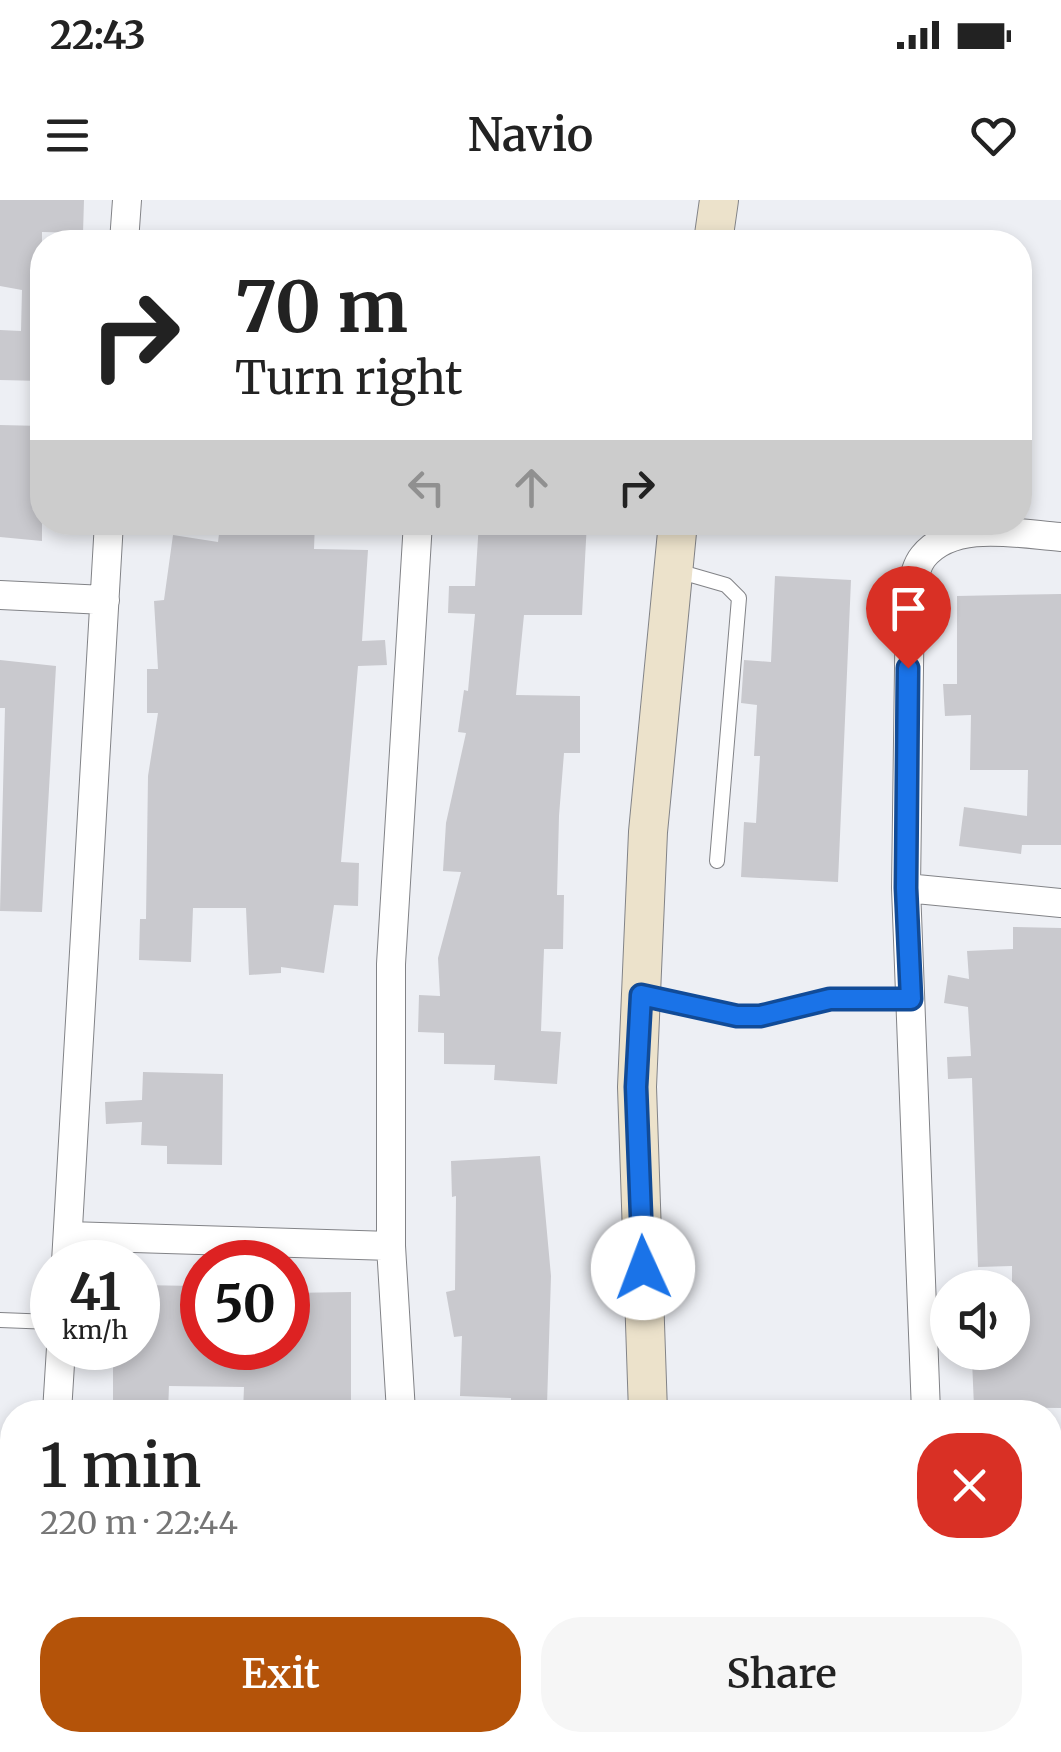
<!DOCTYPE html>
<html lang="en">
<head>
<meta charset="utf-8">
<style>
  :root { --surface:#fff; --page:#f6f6f6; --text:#222; --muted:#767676; --accent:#b45309 }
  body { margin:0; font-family:Merriweather,serif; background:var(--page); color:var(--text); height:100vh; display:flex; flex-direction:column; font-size:38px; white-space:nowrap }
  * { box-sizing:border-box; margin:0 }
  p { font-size:32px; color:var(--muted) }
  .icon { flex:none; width:55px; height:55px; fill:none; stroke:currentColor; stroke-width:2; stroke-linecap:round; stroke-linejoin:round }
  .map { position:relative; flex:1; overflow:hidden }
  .details { position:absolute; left:0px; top:1200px; width:1062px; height:352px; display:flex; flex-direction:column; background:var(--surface); border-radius:40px 40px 0 0; box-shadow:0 5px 15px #0003 }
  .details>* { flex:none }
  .hud { position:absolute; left:30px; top:30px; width:1002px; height:305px; border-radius:40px; box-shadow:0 5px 15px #0003; background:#fff; color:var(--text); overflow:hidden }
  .buttons { position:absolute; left:930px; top:1070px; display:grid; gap:20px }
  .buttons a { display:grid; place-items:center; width:100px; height:100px; border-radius:50%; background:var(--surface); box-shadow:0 5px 15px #0003; font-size:50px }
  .speed { position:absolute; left:30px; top:1040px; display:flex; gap:20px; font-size:50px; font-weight:700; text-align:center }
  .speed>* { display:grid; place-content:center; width:130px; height:130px; border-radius:50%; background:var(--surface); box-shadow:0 5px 15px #0003; line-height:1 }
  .speed small { font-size:25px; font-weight:400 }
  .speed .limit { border:15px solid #d22; background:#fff; color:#111 }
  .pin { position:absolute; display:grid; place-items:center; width:85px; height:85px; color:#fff; margin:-102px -42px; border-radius:50% 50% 50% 0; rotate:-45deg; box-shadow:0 0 10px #0007 }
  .pin .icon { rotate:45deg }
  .me { position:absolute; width:110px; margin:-55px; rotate:358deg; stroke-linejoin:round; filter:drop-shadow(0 0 8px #0008) }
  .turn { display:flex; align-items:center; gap:35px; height:210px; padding:0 40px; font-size:45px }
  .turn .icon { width:130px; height:130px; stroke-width:2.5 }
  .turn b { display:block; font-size:70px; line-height:85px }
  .lanes { display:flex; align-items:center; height:95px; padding:0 40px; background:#0003; justify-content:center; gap:50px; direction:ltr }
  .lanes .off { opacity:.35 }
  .round { display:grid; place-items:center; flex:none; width:105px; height:105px; border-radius:40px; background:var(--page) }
  .summary { display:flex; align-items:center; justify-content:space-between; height:170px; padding:0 40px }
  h1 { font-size:60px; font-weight:600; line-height:75px }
  .primary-button { display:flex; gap:20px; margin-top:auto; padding:20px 40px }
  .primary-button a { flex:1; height:115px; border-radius:40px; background:var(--accent); color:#fff; font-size:40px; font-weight:600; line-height:115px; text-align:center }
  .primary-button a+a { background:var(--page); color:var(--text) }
  .status { display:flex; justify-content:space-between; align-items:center; height:70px; padding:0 50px; background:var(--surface); direction:ltr }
  .status svg { height:28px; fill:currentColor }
  header { display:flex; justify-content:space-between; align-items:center; height:130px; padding:0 40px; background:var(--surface); font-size:45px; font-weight:600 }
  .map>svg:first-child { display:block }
</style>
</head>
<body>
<div class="status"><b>22:43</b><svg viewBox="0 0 49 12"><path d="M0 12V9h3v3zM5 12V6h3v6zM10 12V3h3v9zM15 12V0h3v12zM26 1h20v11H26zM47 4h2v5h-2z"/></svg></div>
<header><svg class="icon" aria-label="menu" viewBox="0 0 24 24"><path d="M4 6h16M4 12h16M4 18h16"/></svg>Navio<svg class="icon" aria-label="heart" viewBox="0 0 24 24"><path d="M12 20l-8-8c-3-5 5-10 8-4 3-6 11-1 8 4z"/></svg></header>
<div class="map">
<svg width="1061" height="1552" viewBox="0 0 1061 1552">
  <rect width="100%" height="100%" fill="#edeff4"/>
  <!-- building -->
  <path fill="#c9c9ce" d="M0 0H84L83 33 42 32V181L0 180V130L21 131 22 90 0 86Z
    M0 225 42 226V341L0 337Z
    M241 322H315L314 349 368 350 362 441 385 440 387 465 358 466 341 662 359 663 358 706 334 705 324 773 281 767V773L249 775 246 708H193L191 762 139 760 140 719H146L148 576 158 513H147V469H158L154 401 164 400 173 335 218 342 219 334H242Z
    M479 322H587L582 415H524L516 495 580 496V553H564L559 616 557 695H564L563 749H544L541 831 561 832 557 884 494 880 495 865 444 864V833L418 832 419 795 440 796 438 758 461 672 443 671 446 623 466 533 458 532 464 490 468 491 475 414 448 413 449 386H475Z
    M775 376 851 380 838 682 741 677 744 622 756 623 760 556H754L757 505 741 503 744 460 771 462Z
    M1061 394V645H1022L1021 654 959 646 964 607 1027 616 1028 570H970L971 515 945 516 943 484H957V396Z
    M0 460 56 466 42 712 0 711 5 508H0Z
    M1013 727 1061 728V1208L974 1207 972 1160 1012 1159V1066L978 1067 972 878 948 879 947 857 971 856 968 807 944 803 948 775 969 779 967 751 1013 749Z
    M143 872 223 874 222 965 167 964V946L141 945 142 922 106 924 105 902 142 900Z
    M540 956 551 1076 547 1205H511V1198L460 1196 462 1136 454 1137 446 1092 455 1090 456 996 452 997 451 961Z
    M138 1085 196 1086 202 1148H288V1093L351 1092V1212H243L244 1187 169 1186 168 1212H113V1148H138Z"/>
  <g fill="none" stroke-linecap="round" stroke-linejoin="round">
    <defs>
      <path id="service" d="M674 370 726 385 739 398 717 661
        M641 795 737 816H760L830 799H911
        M0 1120 52 1122"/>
      <path id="minor" d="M124 42 127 0
        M0 395 105 400
        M906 688 1061 703
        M68 1036 391 1046
        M66 1062 109 322
        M57 1212 61 1148
        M401 1212 391 1046V764L418 322
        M926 1212 906 688 910 395C913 383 915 367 923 357 953 319 1019 334 1061 337
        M0 1518 12 1520
        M414 1540V1552
        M935 1540V1552
        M41 1552 42 1540"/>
      <path id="secondary" d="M713 42 719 0
        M648 1212 637 887 648 632 678 322
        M660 1540 661 1552"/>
    </defs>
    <!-- service casing -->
    <use href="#service" stroke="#828387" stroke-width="16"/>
    <!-- minor casing -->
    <use href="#minor" stroke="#828387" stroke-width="30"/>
    <!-- secondary casing -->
    <use href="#secondary" stroke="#828387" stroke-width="40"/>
    <!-- service -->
    <use href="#service" stroke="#fff" stroke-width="14"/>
    <!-- minor -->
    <use href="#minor" stroke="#fff" stroke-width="28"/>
    <!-- secondary -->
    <use href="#secondary" stroke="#ece2cb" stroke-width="38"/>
  </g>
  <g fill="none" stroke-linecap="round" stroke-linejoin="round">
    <defs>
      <path id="route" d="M643 1068 636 887 641 795 737 816H760L830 799H911L906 688 908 468"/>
    </defs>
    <!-- route casing -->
    <use href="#route" stroke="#114b97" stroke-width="25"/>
    <!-- route -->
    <use href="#route" stroke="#1a73e8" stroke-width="18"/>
  </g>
</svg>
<div class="buttons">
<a><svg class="icon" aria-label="sound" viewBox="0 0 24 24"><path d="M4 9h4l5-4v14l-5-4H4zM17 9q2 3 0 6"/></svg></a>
</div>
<div class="speed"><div>41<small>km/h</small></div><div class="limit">50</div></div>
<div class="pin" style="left:908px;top:468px;background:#d93025"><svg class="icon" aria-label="arrive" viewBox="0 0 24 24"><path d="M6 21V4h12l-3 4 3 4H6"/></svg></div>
<svg class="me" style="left:643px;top:1068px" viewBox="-20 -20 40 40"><circle r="19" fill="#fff"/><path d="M0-13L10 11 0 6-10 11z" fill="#1a73e8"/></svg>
<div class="hud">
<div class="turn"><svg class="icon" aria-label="right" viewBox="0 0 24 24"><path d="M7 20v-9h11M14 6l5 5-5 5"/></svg><div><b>70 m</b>Turn right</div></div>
<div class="lanes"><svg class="icon off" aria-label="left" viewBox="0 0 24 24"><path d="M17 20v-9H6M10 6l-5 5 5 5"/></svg><svg class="icon off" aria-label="ahead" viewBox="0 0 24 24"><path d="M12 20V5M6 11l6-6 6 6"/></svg><svg class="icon" aria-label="right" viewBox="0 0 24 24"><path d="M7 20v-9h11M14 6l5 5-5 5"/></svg></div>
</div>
<section class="details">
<div class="summary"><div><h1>1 min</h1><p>220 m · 22:44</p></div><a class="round" style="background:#d93025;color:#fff"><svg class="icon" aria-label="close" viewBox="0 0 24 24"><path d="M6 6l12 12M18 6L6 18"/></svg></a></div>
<div class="primary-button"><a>Exit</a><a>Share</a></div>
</section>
</div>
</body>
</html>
